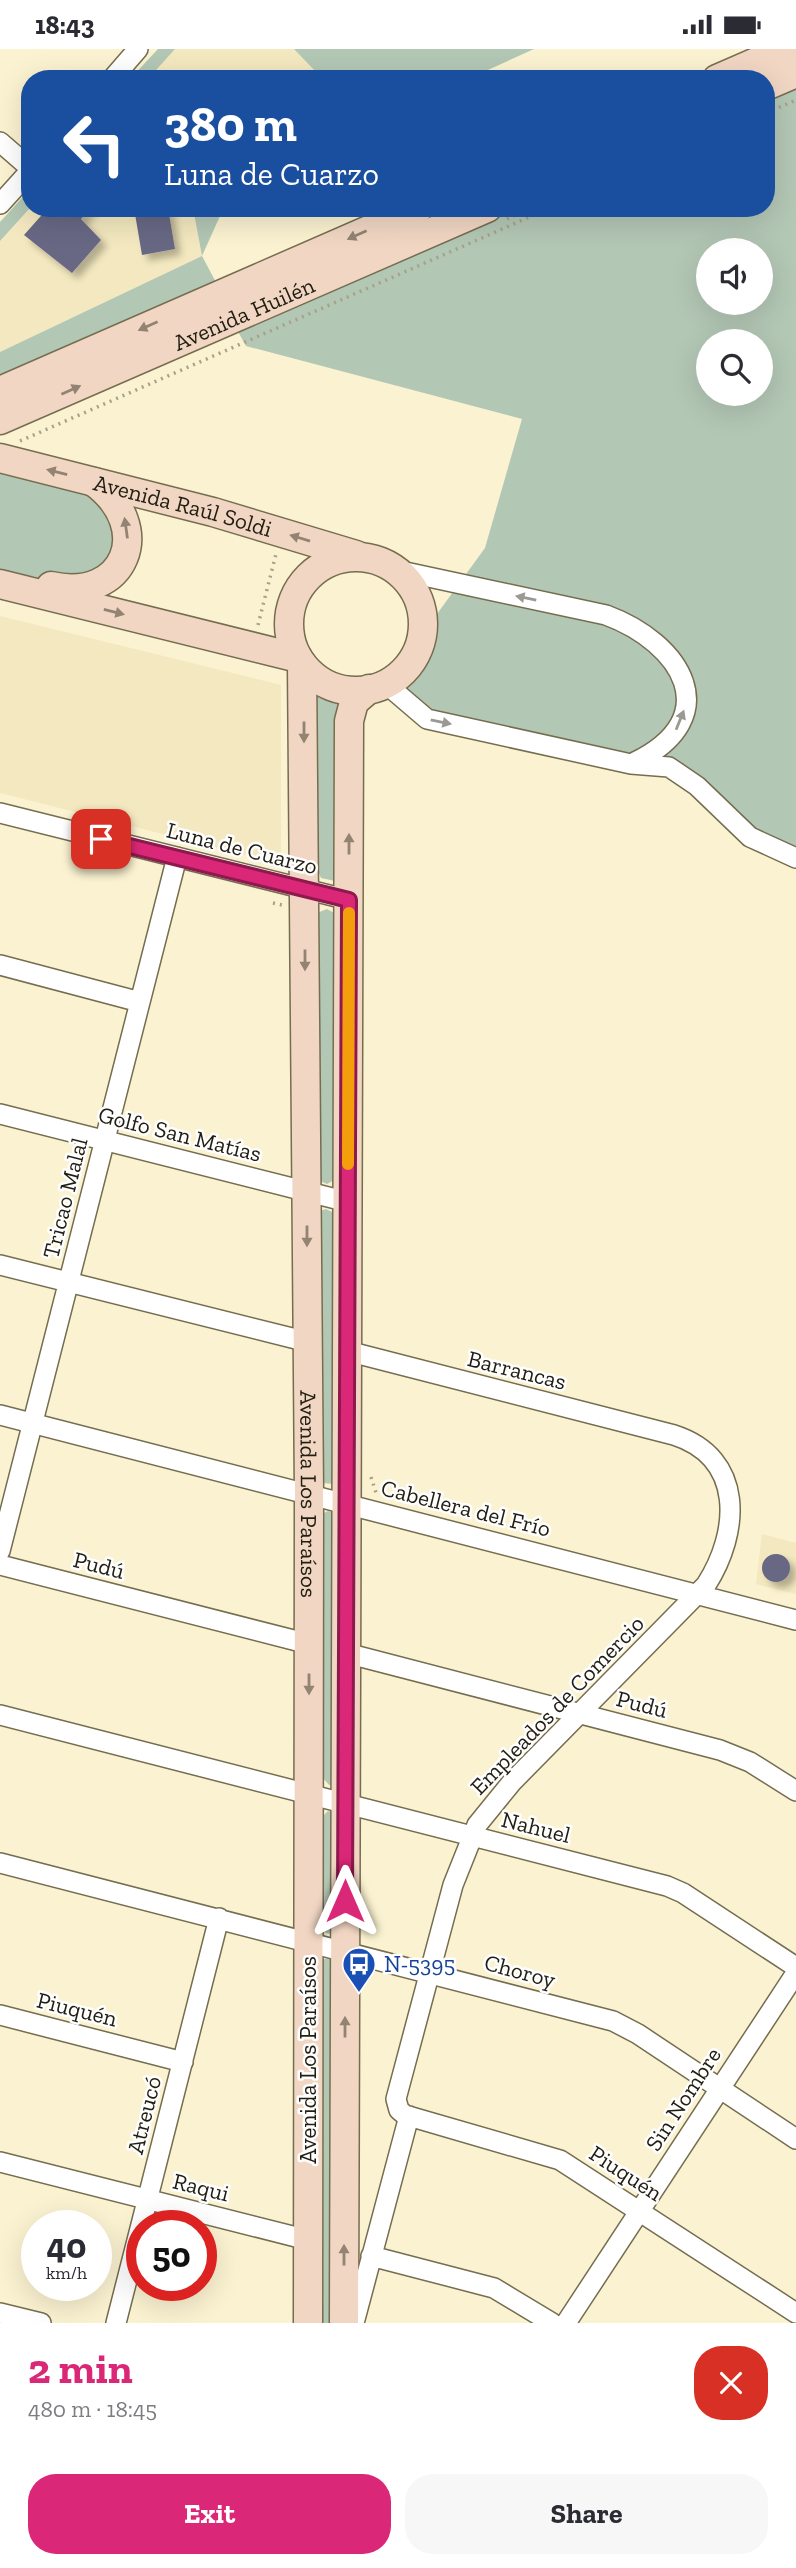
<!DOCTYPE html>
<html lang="en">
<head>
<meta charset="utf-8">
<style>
  :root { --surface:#fff; --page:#f7f7f7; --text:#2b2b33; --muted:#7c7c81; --accent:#db2777 }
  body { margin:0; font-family:"Zilla Slab",serif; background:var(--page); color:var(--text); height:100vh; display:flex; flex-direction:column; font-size:26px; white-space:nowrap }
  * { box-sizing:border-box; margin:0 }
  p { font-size:23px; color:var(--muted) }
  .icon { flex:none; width:38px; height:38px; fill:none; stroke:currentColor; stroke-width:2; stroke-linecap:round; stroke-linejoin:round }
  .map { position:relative; height:2274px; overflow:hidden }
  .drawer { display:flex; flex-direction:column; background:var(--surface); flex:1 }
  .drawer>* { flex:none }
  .hud { position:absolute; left:21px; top:21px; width:754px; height:147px; border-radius:28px; box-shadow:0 7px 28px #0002; background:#1a4fa0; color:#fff; overflow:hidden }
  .controls { position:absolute; left:696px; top:189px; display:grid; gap:14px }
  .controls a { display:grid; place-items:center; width:77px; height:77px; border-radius:50%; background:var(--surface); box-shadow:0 7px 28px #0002; font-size:35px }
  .speed { position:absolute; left:21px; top:2161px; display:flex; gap:14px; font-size:35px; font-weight:700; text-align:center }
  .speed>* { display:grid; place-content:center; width:91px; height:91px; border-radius:50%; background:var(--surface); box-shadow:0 7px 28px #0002; line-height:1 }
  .speed small { font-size:18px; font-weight:400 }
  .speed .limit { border:10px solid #d22; background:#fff; color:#111 }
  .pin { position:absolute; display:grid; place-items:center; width:60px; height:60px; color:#fff; margin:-30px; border-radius:14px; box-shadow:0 4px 10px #0006 }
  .me { position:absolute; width:77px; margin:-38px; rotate:0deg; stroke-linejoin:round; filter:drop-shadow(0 0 5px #0008) }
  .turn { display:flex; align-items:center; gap:24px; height:147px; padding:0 28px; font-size:32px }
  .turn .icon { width:91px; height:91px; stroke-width:2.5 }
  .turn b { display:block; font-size:49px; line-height:60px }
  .round { display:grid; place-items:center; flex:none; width:74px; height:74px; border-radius:28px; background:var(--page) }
  .overview { display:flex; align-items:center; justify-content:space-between; height:119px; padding:0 28px }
  h1 { font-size:42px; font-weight:700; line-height:52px; color:var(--accent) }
  .cta { display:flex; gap:14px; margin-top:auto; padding:14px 28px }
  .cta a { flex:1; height:80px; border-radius:28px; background:var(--accent); color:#fff; font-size:28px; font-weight:700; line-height:80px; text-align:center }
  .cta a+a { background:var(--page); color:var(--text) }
  .status { display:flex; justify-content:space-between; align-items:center; height:49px; padding:0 35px; background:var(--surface); direction:ltr }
  .status svg { height:19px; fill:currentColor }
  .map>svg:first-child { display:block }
</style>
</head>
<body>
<div class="status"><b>18:43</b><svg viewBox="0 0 49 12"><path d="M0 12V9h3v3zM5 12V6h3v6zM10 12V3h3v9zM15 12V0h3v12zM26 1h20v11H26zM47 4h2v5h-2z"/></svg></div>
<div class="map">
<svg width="796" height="2274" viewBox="0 0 796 2274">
  <defs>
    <filter id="shadow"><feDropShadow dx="6" dy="6" stdDeviation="3.5" flood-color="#0004"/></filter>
  </defs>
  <rect width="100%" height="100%" fill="#faf2d0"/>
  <!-- built -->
  <path fill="#f3e8bf" d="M175 0H294L315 22 303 30H148Z
    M30 159H193L202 207 0 303V192Z
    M0 567 281 636V803L270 812 0 744Z
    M762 1485 796 1494V1545L756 1535Z"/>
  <!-- green -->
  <path fill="#b3c7b5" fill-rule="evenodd" d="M158 0H175L148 30H130Z
    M294 0H534L468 30H303L315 22Z
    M796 33V809L772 800 683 726 427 670 386 635 485 499 522 370 246 297 236 279 508 159H766L767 46ZM709 201H761V254H709ZM709 292H761V345H709Z
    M30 140V159L0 192V173Z
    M193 159H227L220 167 202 207 219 239 0 333V303L202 207Z
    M0 420 109 450 117 512 59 534 32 527 0 526Z
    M322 642 346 648 335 832 321 829 318 822 317 644Z
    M327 860 336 865V1130L327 1135 320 1132 317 864Z
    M326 1160 336 1165 334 1435 322 1434 320 1162Z
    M328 1462 335 1464 333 1735 329 1736 323 1729 319 1475 322 1465Z
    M328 1762 334 1764 332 1882 329 1885 321 1882 322 1768Z
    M328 1909 331 1911 332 2274H319L321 1911Z"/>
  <!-- building -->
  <path fill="#686885" filter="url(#shadow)" d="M48 159H91L81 170 101 191 72 224 24 186Z
    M134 159H168L175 200 142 206Z
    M762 1519a14 14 0 1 1 28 0a14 14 0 1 1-28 0Z"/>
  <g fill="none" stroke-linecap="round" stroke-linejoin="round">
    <defs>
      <path id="street" d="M112 30 138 0
        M0 93 30 119
        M0 155 30 122
        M396 521 606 566C682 594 727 668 635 713
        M386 635 427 670 631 715 669 718 697 737 750 788 796 809
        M0 764 349 851
        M0 916 140 953
        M0 1065 348 1153
        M0 1216 308 1293
        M347 1302 674 1386C745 1409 740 1483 706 1536L512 1733 477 1776 453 1836 396 2050 399 2061 405 2066 560 2111 796 2264
        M0 1366 796 1571
        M0 1502 177 808
        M0 1516 309 1595
        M346 1604 720 1701 750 1713 796 1742
        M0 1666 667 1837 683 1844 796 1918
        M0 1814 613 1972 638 1985 796 2090
        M0 1966 183 2013
        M0 2113 308 2191
        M371 2207 494 2239 552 2274
        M0 2264 41 2274
        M116 2274 219 1869
        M354 2274 409 2067
        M566 2274 796 1924"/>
      <g id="secondary">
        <path d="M717 30 786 0"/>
        <path d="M766 37 796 24"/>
        <path d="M0 342 419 159"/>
        <path id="s1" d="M0 371 487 159"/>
        <path id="s2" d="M0 409 213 463 356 506"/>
        <circle cx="356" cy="575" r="67"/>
        <path d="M0 535 298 609"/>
        <path d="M51 537C125 554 156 479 94 433"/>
        <path id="s3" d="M302 615 309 1444 308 2274"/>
        <path d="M344 2274 349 672 354 653 369 640"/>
      </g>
    </defs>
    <!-- street casing -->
    <use href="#street" stroke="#756d4f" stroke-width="22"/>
    <!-- secondary casing -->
    <use href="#secondary" stroke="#756d4f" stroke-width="31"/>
    <!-- path -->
    <path stroke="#a7a188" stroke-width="3.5" stroke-dasharray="2 5" stroke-linecap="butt" d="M683 30 697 23
      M766 64 796 51
      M507 170 531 159
      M20 392 550 159
      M258 576 276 505
      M273 854 282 856
      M371 1428 376 1444"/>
    <!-- street -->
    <use href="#street" stroke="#fff" stroke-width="19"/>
    <!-- secondary -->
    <use href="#secondary" stroke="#f1d6c3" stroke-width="28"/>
  </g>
  <!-- one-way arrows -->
  <defs><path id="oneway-solid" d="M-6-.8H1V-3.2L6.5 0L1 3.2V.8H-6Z" transform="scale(1.75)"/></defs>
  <g fill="#938373">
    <use href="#oneway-solid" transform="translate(357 186) rotate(156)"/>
    <use href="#oneway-solid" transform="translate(148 277) rotate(156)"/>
    <use href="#oneway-solid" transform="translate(71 341) rotate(-24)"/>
    <use href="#oneway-solid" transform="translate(57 423) rotate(-166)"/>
    <use href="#oneway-solid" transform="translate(126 479) rotate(-98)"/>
    <use href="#oneway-solid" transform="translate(300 489) rotate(-163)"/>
    <use href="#oneway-solid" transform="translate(114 563) rotate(14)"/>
    <use href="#oneway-solid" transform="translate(304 683) rotate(90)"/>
    <use href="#oneway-solid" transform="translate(349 795) rotate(-90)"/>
    <use href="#oneway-solid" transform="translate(305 911) rotate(90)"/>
    <use href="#oneway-solid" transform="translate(307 1187) rotate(90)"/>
    <use href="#oneway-solid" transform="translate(309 1635) rotate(90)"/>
    <use href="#oneway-solid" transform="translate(345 1978) rotate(-90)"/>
    <use href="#oneway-solid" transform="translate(344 2206) rotate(-90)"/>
  </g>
  <g fill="#9b9994">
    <use href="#oneway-solid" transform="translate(526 549) rotate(-168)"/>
    <use href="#oneway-solid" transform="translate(680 671) rotate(-68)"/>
    <use href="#oneway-solid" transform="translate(441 673) rotate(12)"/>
  </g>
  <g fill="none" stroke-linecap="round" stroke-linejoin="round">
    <defs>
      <path id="route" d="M101 790 349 851 345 1852"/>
    </defs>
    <!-- route casing -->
    <use href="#route" stroke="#8e194d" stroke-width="18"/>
    <!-- route -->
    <use href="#route" stroke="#db2777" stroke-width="12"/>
    <!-- slow -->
    <path stroke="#f59e0b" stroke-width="12" d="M348 1115 349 864"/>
  </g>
  <!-- icons -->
  <defs>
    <symbol id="bus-pin" viewBox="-11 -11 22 30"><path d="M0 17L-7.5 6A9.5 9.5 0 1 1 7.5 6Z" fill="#1a4fb4" stroke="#fefefe"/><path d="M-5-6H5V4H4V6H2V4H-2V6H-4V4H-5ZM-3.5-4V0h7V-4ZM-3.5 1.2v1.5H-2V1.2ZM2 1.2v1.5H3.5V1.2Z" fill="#fff"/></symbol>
  </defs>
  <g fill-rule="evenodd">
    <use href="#bus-pin" x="340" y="1896" width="38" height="52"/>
  </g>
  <g text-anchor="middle" stroke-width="5" stroke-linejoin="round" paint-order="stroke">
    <!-- street labels -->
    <g font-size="23" fill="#201d11" stroke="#fefefe">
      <text dy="8" stroke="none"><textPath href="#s1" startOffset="266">Avenida Huilén</textPath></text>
      <text dy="8" stroke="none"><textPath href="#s2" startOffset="189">Avenida Raúl Soldi</textPath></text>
      <text transform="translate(242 799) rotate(14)" y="8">Luna de Cuarzo</text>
      <text transform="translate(180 1085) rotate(14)" y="8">Golfo San Matías</text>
      <text transform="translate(65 1149) rotate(-76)" y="8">Tricao Malal</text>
      <text transform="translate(517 1321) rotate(14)" y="8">Barrancas</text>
      <text dy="8" stroke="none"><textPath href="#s3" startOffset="830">Avenida Los Paraísos</textPath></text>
      <text transform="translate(466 1459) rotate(14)" y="8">Cabellera del Frío</text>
      <text transform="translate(99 1516) rotate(14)" y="8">Pudú</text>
      <text transform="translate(642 1655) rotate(14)" y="8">Pudú</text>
      <text transform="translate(557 1656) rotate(-46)" y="8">Empleados de Comercio</text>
      <text transform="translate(536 1778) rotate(14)" y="8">Nahuel</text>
      <text transform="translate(520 1922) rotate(15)" y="8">Choroy</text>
      <text transform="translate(77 1960) rotate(14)" y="8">Piuquén</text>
      <text transform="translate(308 2011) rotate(-90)" y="8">Avenida Los Paraísos</text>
      <text transform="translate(683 2050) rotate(-57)" y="8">Sin Nombre</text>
      <text transform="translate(144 2066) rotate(-76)" y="8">Atreucó</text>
      <text transform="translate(626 2124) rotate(33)" y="8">Piuquén</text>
      <text transform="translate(201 2138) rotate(14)" y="8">Raqui</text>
    </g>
    <!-- transit labels -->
    <g font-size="23" fill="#164399" stroke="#fefefe" text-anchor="start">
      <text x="384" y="1923">N-5395</text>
    </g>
  </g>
</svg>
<div class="controls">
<a><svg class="icon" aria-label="sound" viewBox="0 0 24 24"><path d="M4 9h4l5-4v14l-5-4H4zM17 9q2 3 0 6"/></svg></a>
<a><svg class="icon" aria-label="search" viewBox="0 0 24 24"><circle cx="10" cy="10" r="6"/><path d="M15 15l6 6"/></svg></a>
</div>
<div class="speed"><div>40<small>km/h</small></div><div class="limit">50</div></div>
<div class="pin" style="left:101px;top:790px;background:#d93025"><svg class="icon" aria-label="arrive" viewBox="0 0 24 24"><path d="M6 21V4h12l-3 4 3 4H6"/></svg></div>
<svg class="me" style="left:345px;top:1852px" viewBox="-20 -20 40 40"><path d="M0-17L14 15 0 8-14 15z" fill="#db2777" stroke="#fff" stroke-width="4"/></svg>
<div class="hud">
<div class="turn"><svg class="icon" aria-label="left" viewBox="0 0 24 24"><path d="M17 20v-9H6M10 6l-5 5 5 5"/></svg><div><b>380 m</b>Luna de Cuarzo</div></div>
</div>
</div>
<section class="drawer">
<div class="overview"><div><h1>2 min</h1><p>480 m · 18:45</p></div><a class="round" style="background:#d93025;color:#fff"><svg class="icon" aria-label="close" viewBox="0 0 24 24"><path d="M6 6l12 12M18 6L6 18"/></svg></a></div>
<div class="cta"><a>Exit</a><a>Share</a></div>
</section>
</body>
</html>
